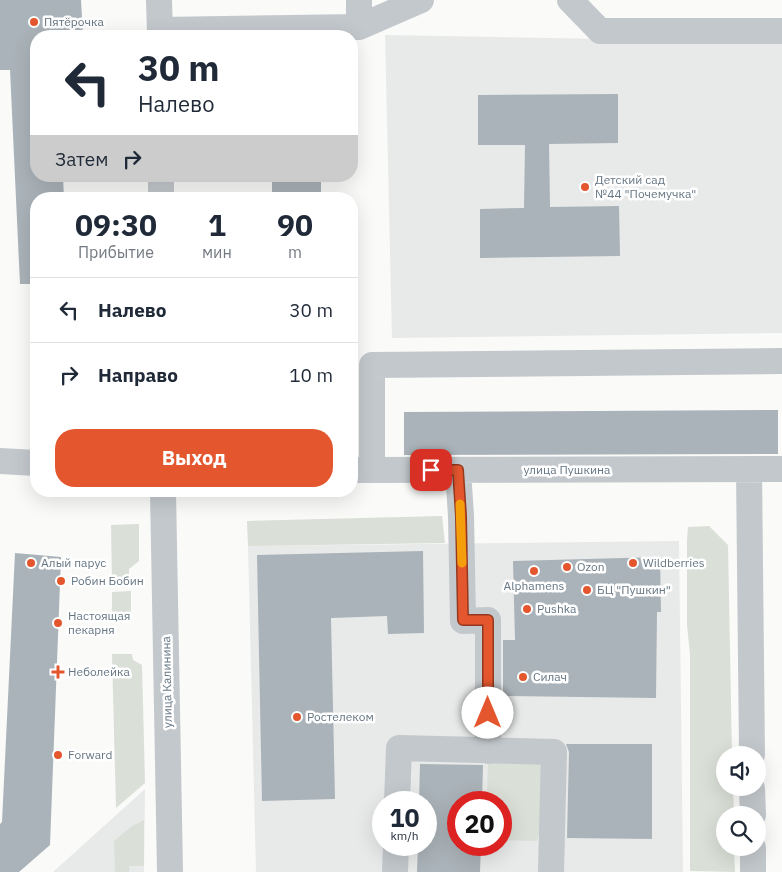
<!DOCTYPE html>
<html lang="ru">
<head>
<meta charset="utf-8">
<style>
  :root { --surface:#fff; --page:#f2f2f3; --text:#1f2937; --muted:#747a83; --line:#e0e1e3; --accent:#e4572e }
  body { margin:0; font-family:"IBM Plex Sans",sans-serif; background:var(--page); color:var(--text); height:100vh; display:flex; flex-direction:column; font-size:19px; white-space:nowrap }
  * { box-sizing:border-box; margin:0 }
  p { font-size:16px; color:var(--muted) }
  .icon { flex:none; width:28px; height:28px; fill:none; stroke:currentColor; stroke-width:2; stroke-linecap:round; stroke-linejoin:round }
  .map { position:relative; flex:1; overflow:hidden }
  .drawer { position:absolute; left:30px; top:192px; width:328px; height:305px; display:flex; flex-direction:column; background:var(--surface); border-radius:20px; box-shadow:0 5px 20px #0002 }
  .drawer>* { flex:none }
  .banner { position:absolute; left:30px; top:30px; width:328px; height:152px; border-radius:20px; box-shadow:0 5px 20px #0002; background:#fff; color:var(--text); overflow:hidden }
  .controls { position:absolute; left:716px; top:746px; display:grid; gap:10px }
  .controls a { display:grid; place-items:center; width:50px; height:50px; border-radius:50%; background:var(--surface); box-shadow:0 5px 20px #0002; font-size:25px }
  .speed { position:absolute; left:372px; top:791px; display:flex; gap:10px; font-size:25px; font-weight:700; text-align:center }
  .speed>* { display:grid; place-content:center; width:65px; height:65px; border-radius:50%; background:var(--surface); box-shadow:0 5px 20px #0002; line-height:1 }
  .speed small { font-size:12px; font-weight:400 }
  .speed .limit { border:8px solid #d22; background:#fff; color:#111 }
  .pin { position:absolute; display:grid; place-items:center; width:42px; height:42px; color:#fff; margin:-21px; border-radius:10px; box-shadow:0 2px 8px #0006 }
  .me { position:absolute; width:55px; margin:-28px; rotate:0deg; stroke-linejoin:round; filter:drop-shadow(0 0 4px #0008) }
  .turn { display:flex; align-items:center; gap:18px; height:105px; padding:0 25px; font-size:22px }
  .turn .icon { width:65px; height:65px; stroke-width:2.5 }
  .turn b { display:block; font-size:35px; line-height:42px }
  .then { display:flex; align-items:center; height:48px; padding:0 25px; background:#0003; gap:10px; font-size:19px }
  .eta { display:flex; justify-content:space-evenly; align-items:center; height:85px; text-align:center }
  .eta b { font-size:30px; font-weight:700; line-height:35px }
  .cta { display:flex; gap:10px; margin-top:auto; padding:10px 25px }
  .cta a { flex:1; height:58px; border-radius:20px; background:var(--accent); color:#fff; font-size:20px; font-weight:700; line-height:58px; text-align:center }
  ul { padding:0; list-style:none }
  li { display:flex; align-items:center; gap:15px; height:65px; padding:0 25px; border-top:1px solid var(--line) }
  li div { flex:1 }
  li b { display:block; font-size:19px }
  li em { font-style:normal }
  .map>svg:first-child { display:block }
</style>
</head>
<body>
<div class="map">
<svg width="782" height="872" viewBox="0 0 782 872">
  <rect width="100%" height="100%" fill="#fafaf8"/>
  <!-- built -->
  <path fill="#e8e9e9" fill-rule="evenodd" d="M385 35 782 42V333L392 338Z
    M679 541 683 872H256L248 546ZM384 802H426V845H384ZM459 802H501V845H459Z
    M145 789 144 872H53Z"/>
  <!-- green -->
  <path fill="#dadfd7" d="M442 516 445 543 248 546 247 521Z
    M139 524V561L129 569V584H112L111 525Z
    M709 526 728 545 732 755H725V788H733L734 815H725V848H734L735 872 690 871V654L687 625V540L688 527Z
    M131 591V617H112V592Z
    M112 654H132L133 660 142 665 145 783 116 808Z
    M488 758 549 759 542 822 537 841 501 840V802H487Z
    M144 820V866H129V872H115L114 841 132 826Z"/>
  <!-- building -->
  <path fill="#aab3b9" d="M0 0H81L83 36H36V176H63L64 199H36V284H20L10 70H0Z
    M618 94V143L549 144 550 207 619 206 620 256 480 258V209L524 208 525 145H478V95Z
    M272 176H321V199H272Z
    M778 410V454L404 455V412Z
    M423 551 424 633 388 634 387 616 331 618 335 799 262 801 257 555Z
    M15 553 61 557 50 845 19 872H0V824L2 822Z
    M660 557 661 612H657L656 698 503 696V640H515L513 561Z
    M566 744H652V839L567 838 569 752Z
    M420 764 483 765 482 802H459V845H481L480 872H417L418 845H426V802H419Z"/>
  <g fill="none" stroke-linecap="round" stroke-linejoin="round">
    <!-- minor -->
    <path stroke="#c3c8cc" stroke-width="26" d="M159 0 160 36
      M570 0 600 31H782
      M359 27V0
      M160 30 359 27 421 0
      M161 176V199
      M0 461 36 463
      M749 469 752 755
      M351 470 782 469
      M372 470V365L782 361
      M458 470 461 516 463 621 488 620V751
      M163 491 170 872
      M752 788 753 815
      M397 802 399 748 554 752 551 872
      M753 848V872
      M395 872 396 845"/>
  </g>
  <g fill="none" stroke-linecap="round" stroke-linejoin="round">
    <defs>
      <path id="route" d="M431 470H458L461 516 463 620H488V713"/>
    </defs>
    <!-- route casing -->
    <use href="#route" stroke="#94391e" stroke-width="12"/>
    <!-- route -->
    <use href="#route" stroke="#e4572e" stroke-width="9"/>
    <!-- slow -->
    <path stroke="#f59e0b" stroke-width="9" d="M460 504 462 563"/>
  </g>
  <!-- markers -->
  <g fill="#e4572e" stroke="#fff" stroke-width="2">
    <circle cx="34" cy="22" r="5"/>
    <circle cx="585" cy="187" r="5"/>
    <circle cx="31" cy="563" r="5"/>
    <circle cx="633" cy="563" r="5"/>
    <circle cx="567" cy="567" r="5"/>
    <circle cx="534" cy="571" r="5"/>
    <circle cx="61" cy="581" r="5"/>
    <circle cx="587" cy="590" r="5"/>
    <circle cx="527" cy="609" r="5"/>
    <circle cx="58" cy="623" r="5"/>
    <path d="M55.5 664.5h5v5h5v5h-5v5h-5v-5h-5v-5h5z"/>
    <circle cx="523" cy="677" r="5"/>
    <circle cx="297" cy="717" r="5"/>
    <circle cx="58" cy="755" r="5"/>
  </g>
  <g text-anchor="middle" stroke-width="5" stroke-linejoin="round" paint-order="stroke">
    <!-- poi labels -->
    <g font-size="12" fill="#657683" stroke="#fff" text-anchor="start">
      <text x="44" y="26">Пятёрочка</text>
      <text x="595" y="184">Детский сад<tspan x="595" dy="14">№44 "Почемучка"</tspan></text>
      <text x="41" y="567">Алый парус</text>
      <text x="643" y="567">Wildberries</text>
      <text x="577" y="571">Ozon</text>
      <text x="71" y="585">Робин Бобин</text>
      <text x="534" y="590" text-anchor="middle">Alphamens</text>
      <text x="597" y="594">БЦ "Пушкин"</text>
      <text x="537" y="613">Pushka</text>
      <text x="68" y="620">Настоящая<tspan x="68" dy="14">пекарня</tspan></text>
      <text x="68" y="676">Неболейка</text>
      <text x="533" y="681">Силач</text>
      <text x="307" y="721">Ростелеком</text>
      <text x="68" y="759">Forward</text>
    </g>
    <!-- street labels -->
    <g font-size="12" fill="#657683" stroke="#fff">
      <text x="567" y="474">улица Пушкина</text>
      <text transform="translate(167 682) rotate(-91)" y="4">улица Калинина</text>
    </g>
  </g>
</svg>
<div class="controls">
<a><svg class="icon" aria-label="sound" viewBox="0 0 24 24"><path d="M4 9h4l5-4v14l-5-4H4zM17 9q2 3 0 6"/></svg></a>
<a><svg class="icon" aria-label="search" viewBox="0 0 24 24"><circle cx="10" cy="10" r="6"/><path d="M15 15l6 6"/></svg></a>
</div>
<div class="speed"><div>10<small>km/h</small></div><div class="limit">20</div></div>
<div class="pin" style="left:431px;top:470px;background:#d93025"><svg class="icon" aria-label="arrive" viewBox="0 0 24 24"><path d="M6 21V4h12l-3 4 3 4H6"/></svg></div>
<svg class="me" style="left:488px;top:713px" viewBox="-20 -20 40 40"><circle r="19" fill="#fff"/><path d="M0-13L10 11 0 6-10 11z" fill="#e4572e"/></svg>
<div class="banner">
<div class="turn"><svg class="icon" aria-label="left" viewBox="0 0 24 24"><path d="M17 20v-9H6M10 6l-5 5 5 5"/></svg><div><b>30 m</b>Налево</div></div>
<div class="then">Затем<svg class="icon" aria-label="right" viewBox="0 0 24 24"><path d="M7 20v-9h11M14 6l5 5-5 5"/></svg></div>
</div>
<section class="drawer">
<div class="eta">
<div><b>09:30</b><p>Прибытие</p></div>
<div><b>1</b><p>мин</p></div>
<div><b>90</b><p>m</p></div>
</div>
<ul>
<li><svg class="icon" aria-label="left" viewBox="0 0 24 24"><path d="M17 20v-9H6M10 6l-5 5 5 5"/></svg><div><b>Налево</b></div><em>30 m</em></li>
<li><svg class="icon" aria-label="right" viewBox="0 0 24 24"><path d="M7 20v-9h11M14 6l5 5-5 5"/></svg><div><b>Направо</b></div><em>10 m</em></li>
</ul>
<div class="cta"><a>Выход</a></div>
</section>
</div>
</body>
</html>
